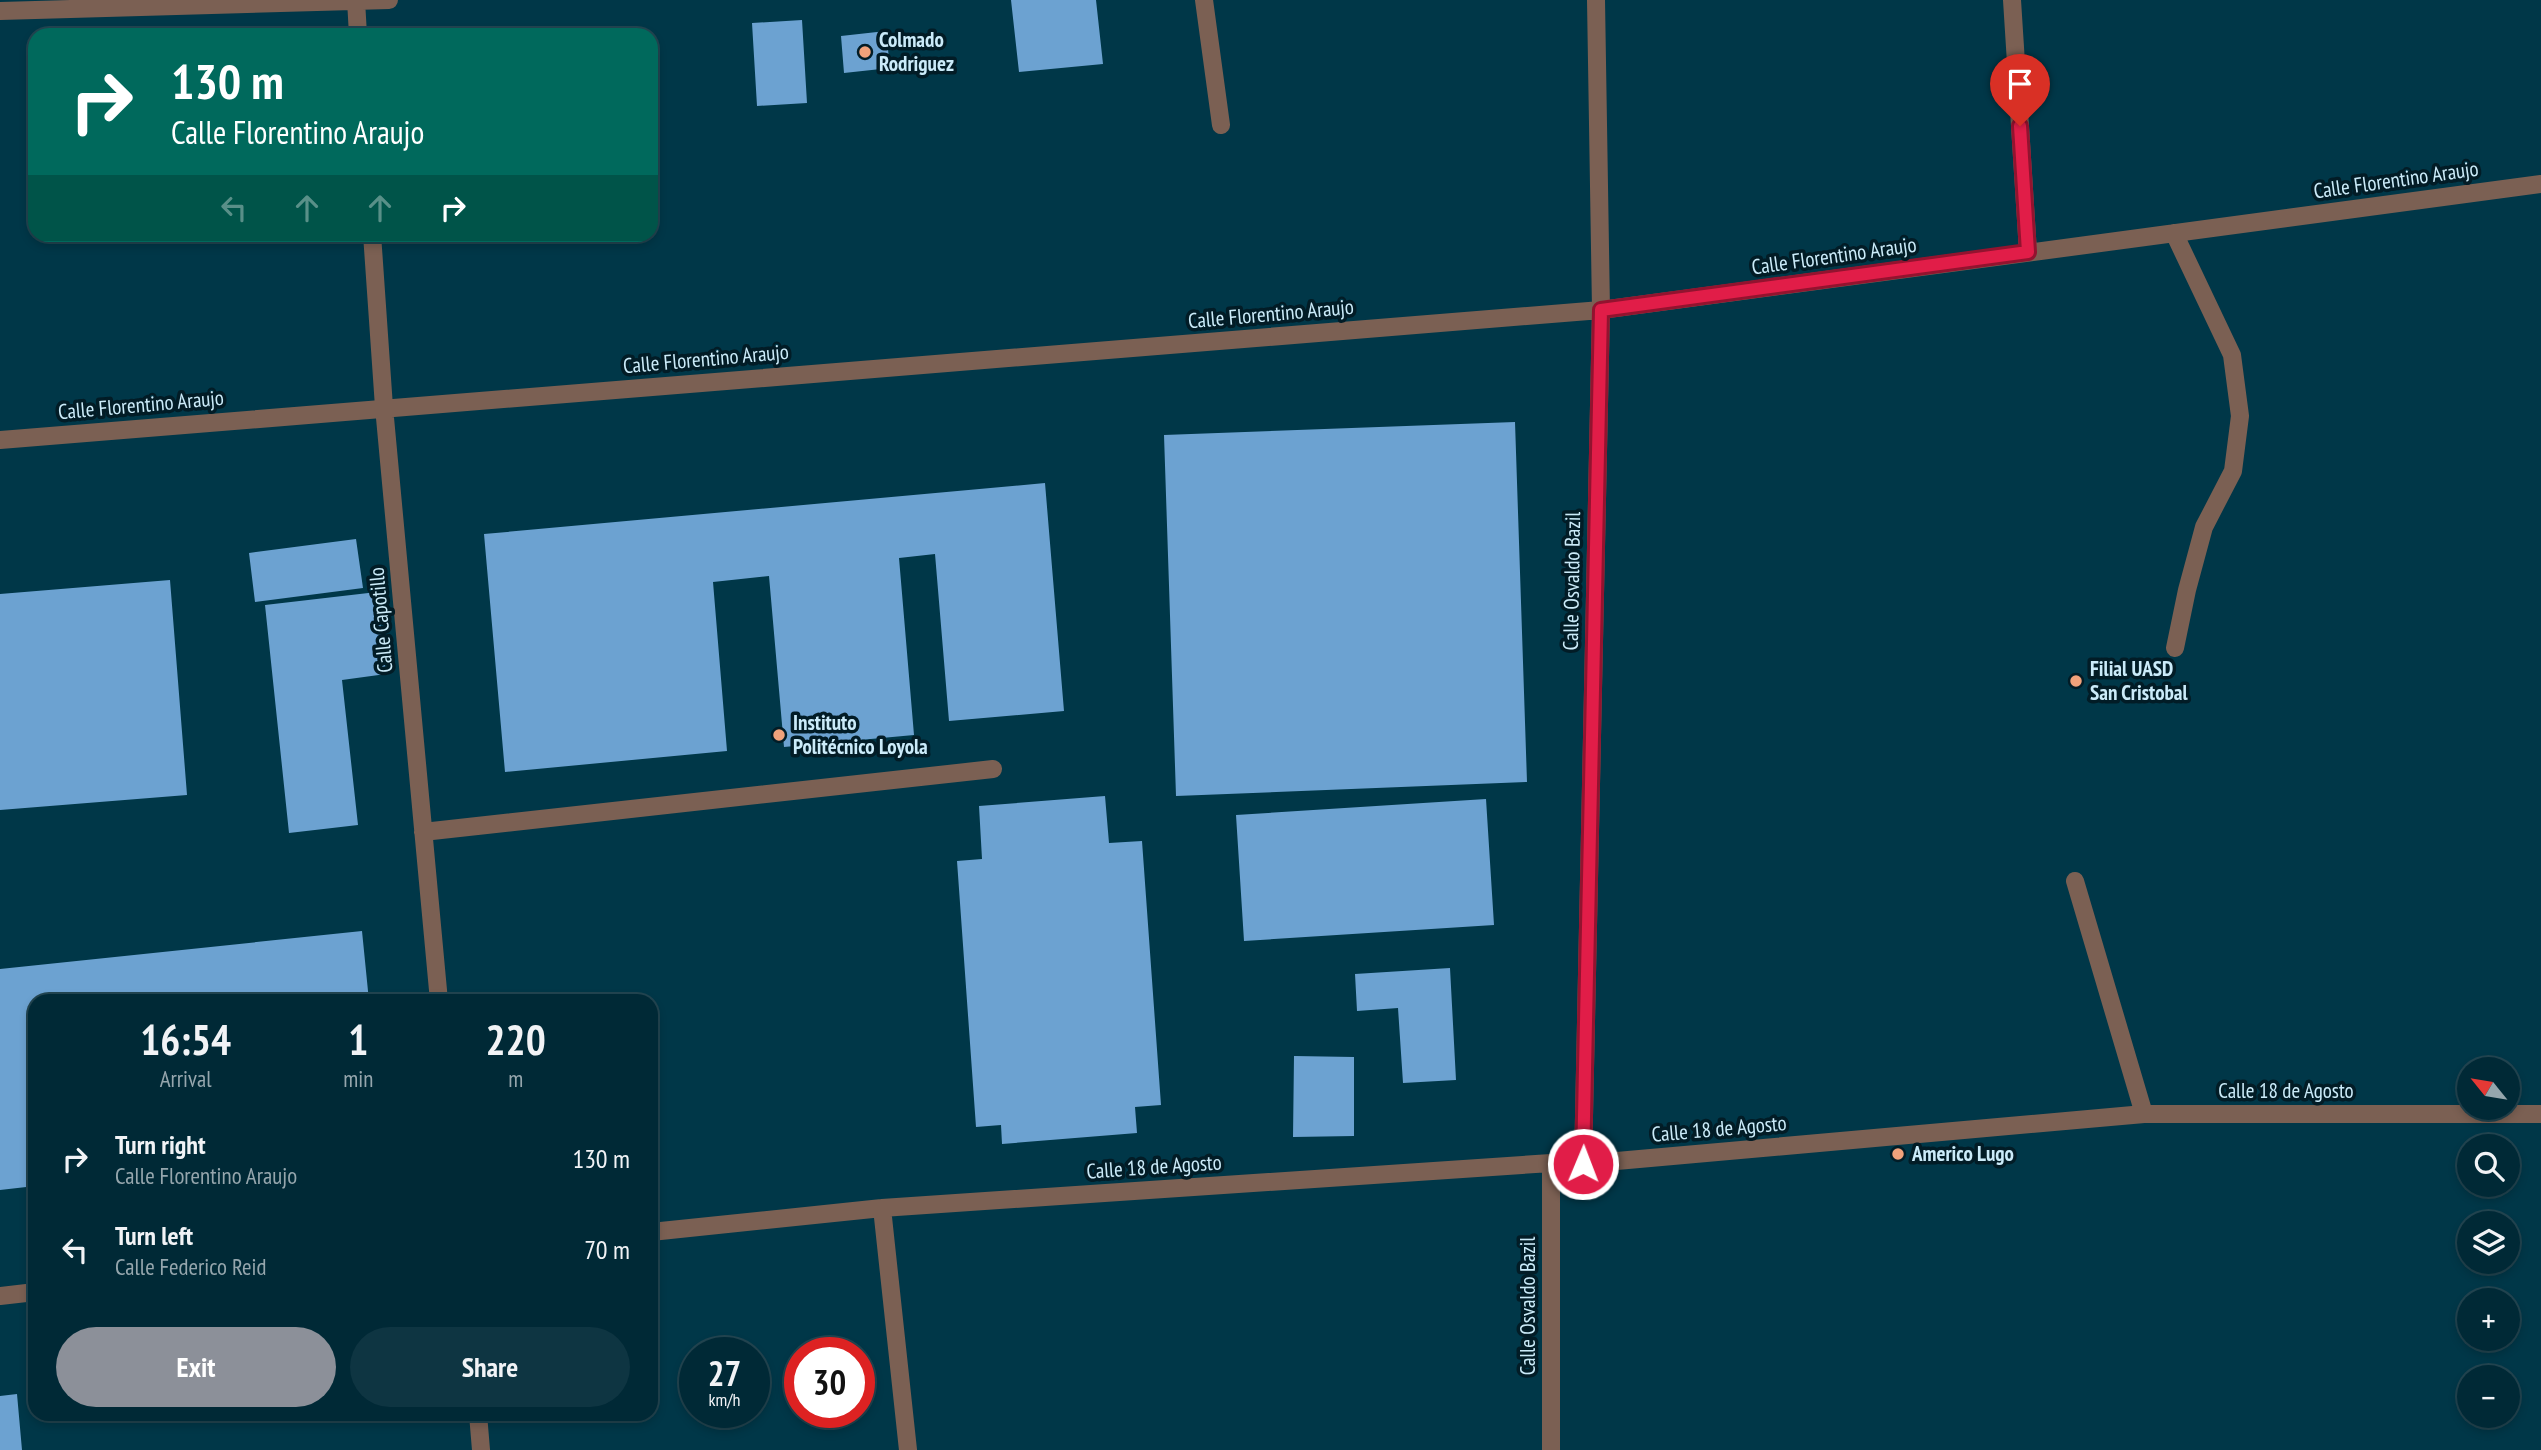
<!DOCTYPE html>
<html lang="en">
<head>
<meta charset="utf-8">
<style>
  :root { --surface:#002936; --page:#0e3542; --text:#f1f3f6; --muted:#95a6ad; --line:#224551; --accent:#8c9099 }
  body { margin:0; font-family:"PT Sans Narrow",sans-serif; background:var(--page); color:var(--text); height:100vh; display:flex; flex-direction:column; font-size:26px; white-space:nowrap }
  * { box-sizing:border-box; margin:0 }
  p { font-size:23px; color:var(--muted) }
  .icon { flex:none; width:38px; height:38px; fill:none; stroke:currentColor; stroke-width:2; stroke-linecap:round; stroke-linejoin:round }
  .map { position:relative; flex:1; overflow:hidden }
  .side { position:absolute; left:28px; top:994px; width:630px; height:427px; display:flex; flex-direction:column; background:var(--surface); border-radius:21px; box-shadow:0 4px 10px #0003,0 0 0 2px var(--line) }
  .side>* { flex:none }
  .hud { position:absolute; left:28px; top:28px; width:630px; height:214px; border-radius:21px; box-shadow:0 4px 10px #0003,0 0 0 2px var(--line); background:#00695c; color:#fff; overflow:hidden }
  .needle { width:46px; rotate:300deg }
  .tools { position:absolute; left:2457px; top:1057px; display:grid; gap:14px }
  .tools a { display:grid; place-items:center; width:63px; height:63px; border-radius:50%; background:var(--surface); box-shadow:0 4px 10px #0003,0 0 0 2px var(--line); font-size:35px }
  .speed { position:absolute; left:679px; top:1337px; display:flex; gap:14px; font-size:35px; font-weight:700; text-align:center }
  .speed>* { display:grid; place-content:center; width:91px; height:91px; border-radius:50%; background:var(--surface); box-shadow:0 4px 10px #0003,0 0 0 2px var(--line); line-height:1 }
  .speed small { font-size:18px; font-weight:400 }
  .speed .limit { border:10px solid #d22; background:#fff; color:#111 }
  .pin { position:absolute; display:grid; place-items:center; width:60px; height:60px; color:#fff; margin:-72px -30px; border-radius:50% 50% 50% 0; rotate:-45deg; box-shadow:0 0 7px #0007 }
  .pin .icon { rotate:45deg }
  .me { position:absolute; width:77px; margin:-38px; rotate:1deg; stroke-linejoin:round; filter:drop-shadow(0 0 5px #0008) }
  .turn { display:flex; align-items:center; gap:24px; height:147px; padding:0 28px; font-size:32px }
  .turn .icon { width:91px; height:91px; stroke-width:2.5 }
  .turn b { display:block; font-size:49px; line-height:60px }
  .lanes { display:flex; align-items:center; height:66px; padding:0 28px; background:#0003; justify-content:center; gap:35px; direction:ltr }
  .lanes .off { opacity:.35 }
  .eta { display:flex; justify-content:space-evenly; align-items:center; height:119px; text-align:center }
  .eta b { font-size:42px; font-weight:600; line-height:49px }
  .action { display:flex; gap:14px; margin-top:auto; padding:14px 28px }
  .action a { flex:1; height:80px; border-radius:42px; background:var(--accent); color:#fff; font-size:28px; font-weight:600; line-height:80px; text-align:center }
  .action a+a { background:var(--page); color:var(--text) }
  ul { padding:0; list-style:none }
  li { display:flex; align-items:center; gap:21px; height:91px; padding:0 28px }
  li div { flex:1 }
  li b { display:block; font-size:26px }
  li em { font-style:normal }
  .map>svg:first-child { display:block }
</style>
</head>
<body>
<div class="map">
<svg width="2541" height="1450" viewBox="0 0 2541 1450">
  <rect width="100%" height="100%" fill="#003748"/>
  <!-- building -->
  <path fill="#6ca2d1" d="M1011 0H1096L1103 64 1019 72Z
    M802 20 807 103 757 106 752 23Z
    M886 31 890 68 844 73 841 36Z
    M1515 422 1527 782 1176 796 1164 435Z
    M1045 483 1064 711 949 721 935 554 899 558 914 735 784 747 769 576 713 582 727 751 505 772 484 534Z
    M356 539 363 588 255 602 249 553Z
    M170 580 187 795 0 810V594Z
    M377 592 386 674 342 680 358 825 289 833 265 605Z
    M1105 796 1109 843 1142 841 1161 1105 1135 1107 1137 1133 1002 1144 1001 1125 976 1127 957 861 982 859 979 806Z
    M1486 799 1494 925 1244 941 1236 815Z
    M362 931 369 1001H35V1186L0 1190V969Z
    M1450 968 1456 1080 1403 1083 1398 1008 1357 1011 1355 974Z
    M1294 1056 1354 1057V1136L1293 1137Z
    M17 1394 22 1450H0V1396Z"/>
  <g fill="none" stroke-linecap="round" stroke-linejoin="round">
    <!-- minor -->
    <path stroke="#7b6053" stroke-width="18" d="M356 0 358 35
      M1204 0 1221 125
      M2012 0 2028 252
      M0 11 389 0
      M2174 233 2232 355 2240 416 2233 471 2204 527 2187 590 2175 648
      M372 234 384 407 439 1001
      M0 440 1601 310 2541 184
      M423 832 993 769
      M2075 881 2144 1114
      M1551 1163V1450
      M1583 1164 1601 310 1596 0
      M882 1208 908 1450
      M651 1232 882 1208 1551 1163 1583 1164 2144 1114H2541
      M0 1296 35 1292
      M478 1414 481 1450"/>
  </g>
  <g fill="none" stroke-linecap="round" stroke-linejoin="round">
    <defs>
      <path id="route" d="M1583 1164 1601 310 2028 252 2020 126"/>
    </defs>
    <!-- route casing -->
    <use href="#route" stroke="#92132f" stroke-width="18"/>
    <!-- route -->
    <use href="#route" stroke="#e11d48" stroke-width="12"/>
  </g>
  <!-- markers -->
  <g fill="#f1a27b" stroke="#021c26" stroke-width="2.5">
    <circle cx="865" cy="52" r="7"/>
    <circle cx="2076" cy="681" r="7"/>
    <circle cx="779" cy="735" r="7"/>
    <circle cx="1898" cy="1154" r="7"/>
  </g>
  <g text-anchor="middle" stroke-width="7" stroke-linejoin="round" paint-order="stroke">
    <!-- poi labels -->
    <g font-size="21" font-weight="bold" fill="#cbebf9" stroke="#021c26" text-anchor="start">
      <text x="879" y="47">Colmado<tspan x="879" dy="24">Rodriguez</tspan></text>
      <text x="2090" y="676">Filial UASD<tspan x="2090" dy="24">San Cristobal</tspan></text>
      <text x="793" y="730">Instituto<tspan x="793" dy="24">Politécnico Loyola</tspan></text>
      <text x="1912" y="1161">Americo Lugo</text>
    </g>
    <!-- street labels -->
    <g font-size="21" fill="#cbebf9" stroke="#021c26">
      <text transform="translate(2396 180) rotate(-8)" y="7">Calle Florentino Araujo</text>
      <text transform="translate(1834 256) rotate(-8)" y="7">Calle Florentino Araujo</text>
      <text transform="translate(1271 314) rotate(-5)" y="7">Calle Florentino Araujo</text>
      <text transform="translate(706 359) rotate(-5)" y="7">Calle Florentino Araujo</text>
      <text transform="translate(141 405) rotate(-5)" y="7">Calle Florentino Araujo</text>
      <text transform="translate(1572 581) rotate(-89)" y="7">Calle Osvaldo Bazil</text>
      <text transform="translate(381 620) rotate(-95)" y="7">Calle Capotillo</text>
      <text x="2286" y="1098">Calle 18 de Agosto</text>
      <text transform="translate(1719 1129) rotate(-5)" y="7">Calle 18 de Agosto</text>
      <text transform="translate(1154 1167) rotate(-4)" y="7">Calle 18 de Agosto</text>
      <text transform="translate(1528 1306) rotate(-90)" y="7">Calle Osvaldo Bazil</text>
    </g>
  </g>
</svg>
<div class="tools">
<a><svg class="needle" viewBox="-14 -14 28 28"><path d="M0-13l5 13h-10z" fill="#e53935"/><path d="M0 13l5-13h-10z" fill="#95a6ad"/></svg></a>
<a><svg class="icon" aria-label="search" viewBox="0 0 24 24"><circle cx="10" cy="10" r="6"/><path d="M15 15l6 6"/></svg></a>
<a><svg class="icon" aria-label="layers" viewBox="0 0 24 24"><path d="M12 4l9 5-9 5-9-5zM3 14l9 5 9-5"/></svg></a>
<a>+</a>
<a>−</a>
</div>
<div class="speed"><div>27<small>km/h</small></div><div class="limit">30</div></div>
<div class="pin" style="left:2020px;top:126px;background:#d93025"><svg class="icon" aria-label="arrive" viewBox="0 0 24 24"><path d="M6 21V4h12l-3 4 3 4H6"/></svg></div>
<svg class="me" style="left:1583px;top:1164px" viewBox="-20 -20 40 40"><circle r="17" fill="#e11d48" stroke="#fff" stroke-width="3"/><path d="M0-11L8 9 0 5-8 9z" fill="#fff"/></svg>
<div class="hud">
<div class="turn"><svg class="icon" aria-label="right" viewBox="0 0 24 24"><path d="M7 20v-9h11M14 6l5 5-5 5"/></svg><div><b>130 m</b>Calle Florentino Araujo</div></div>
<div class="lanes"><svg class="icon off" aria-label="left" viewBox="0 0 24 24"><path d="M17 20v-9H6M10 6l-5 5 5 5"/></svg><svg class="icon off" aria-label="ahead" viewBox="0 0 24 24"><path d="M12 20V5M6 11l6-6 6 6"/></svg><svg class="icon off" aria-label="ahead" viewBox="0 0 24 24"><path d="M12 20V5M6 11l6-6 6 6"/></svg><svg class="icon" aria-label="right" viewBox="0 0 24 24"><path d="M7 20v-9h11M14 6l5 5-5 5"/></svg></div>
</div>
<section class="side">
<div class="eta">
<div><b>16:54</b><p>Arrival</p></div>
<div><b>1</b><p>min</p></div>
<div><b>220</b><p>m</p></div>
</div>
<ul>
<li><svg class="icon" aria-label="right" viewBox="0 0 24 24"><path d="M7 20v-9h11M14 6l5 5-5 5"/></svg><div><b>Turn right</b><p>Calle Florentino Araujo</p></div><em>130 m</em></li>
<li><svg class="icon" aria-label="left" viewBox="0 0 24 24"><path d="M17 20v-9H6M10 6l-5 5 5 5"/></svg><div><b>Turn left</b><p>Calle Federico Reid</p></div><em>70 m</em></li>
</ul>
<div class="action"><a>Exit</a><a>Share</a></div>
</section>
</div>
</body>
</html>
